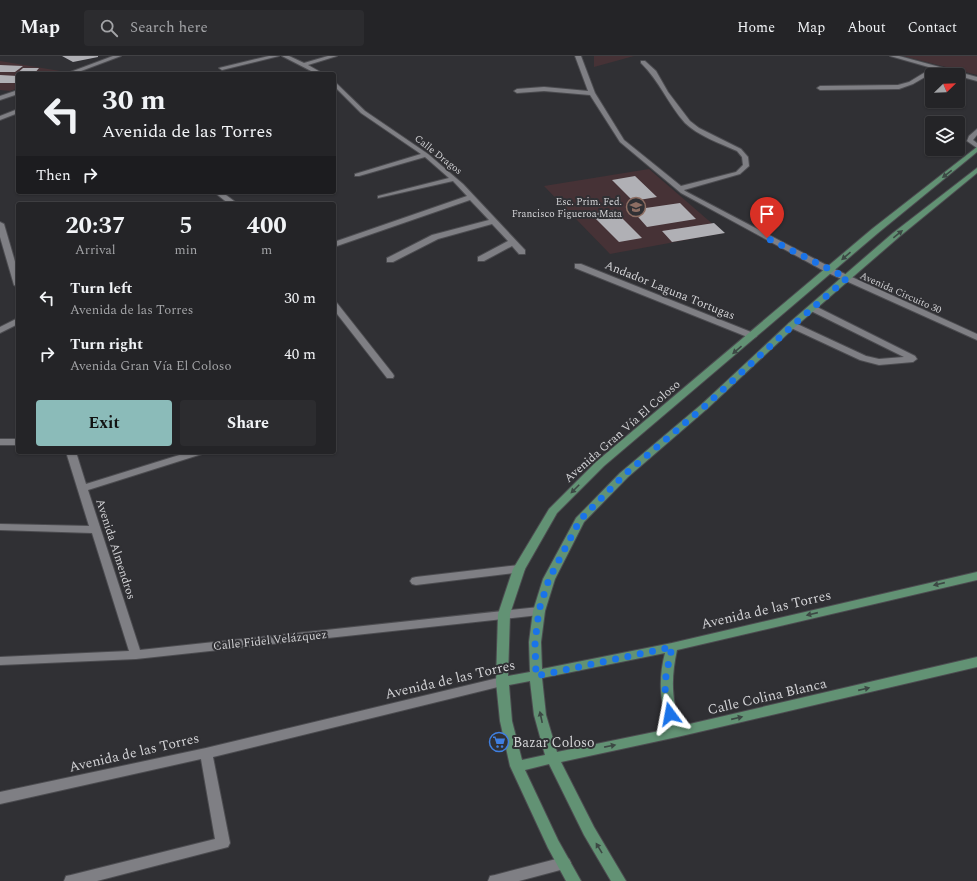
<!DOCTYPE html>
<html lang="en">
<head>
<meta charset="utf-8">
<style>
  :root { --surface:#242427; --page:#2c2c2f; --text:#f1f3f6; --muted:#a3a4a7; --line:#414144; --accent:#8bbbb9 }
  body { margin:0; font-family:Spectral,serif; background:var(--page); color:var(--text); height:100vh; display:flex; flex-direction:column; font-size:15px; white-space:nowrap }
  * { box-sizing:border-box; margin:0 }
  p { font-size:13px; color:var(--muted) }
  .icon { flex:none; width:22px; height:22px; fill:none; stroke:currentColor; stroke-width:2; stroke-linecap:round; stroke-linejoin:round }
  .map { position:relative; flex:1; overflow:hidden }
  .panel { position:absolute; left:16px; top:146px; width:320px; height:252px; display:flex; flex-direction:column; background:var(--surface); border-radius:4px; box-shadow:0 1px 3px #0004,0 0 0 1px var(--line) }
  .panel>* { flex:none }
  .top-card { position:absolute; left:16px; top:16px; width:320px; height:122px; border-radius:4px; box-shadow:0 1px 3px #0004,0 0 0 1px var(--line); background:#242427; color:var(--text); overflow:hidden }
  .needle { width:26px; rotate:67deg }
  .fabs { position:absolute; left:925px; top:12px; display:grid; gap:8px }
  .fabs a { display:grid; place-items:center; width:40px; height:40px; border-radius:4px; background:var(--surface); box-shadow:0 1px 3px #0004,0 0 0 1px var(--line); font-size:20px }
  .pin { position:absolute; display:grid; place-items:center; width:34px; height:34px; color:#fff; margin:-41px -17px; border-radius:50% 50% 50% 0; rotate:-45deg; box-shadow:0 0 4px #0007 }
  .pin .icon { rotate:45deg }
  .me { position:absolute; width:44px; margin:-22px; rotate:347deg; stroke-linejoin:round; filter:drop-shadow(0 0 3px #0008) }
  .turn { display:flex; align-items:center; gap:14px; height:84px; padding:0 20px; font-size:18px }
  .turn .icon { width:52px; height:52px; stroke-width:2.5 }
  .turn b { display:block; font-size:28px; line-height:34px }
  .then { display:flex; align-items:center; height:38px; padding:0 20px; background:#0003; gap:8px; font-size:15px }
  .eta { display:flex; justify-content:space-evenly; align-items:center; height:68px; text-align:center }
  .eta b { font-size:24px; font-weight:700; line-height:28px }
  .action { display:flex; gap:8px; margin-top:auto; padding:8px 20px }
  .action a { flex:1; height:46px; border-radius:4px; background:var(--accent); color:#111; font-size:16px; font-weight:700; line-height:46px; text-align:center }
  .action a+a { background:var(--page); color:var(--text) }
  ul { padding:0; list-style:none }
  li { display:flex; align-items:center; gap:12px; height:56px; padding:0 20px }
  li div { flex:1 }
  li b { display:block; font-size:15px }
  li em { font-style:normal }
  header { display:flex; align-items:center; gap:24px; box-sizing:border-box; height:56px; padding:0 20px; background:var(--surface); border-bottom:1px solid var(--line) }
  header strong { font-size:19px }
  nav { display:flex; gap:22px; margin-inline-start:auto; font-size:14px }
  .search { width:280px; height:36px; background:var(--page); display:flex; align-items:center; gap:10px; box-sizing:border-box; padding:0 14px; border-radius:4px; color:var(--muted); font-size:15px }
  .map>svg:first-child { display:block }
</style>
</head>
<body>
<header>
<strong>Map</strong>
<div class="search"><svg class="icon" aria-label="search" viewBox="0 0 24 24"><circle cx="10" cy="10" r="6"/><path d="M15 15l6 6"/></svg>Search here</div>
<nav><a>Home</a><a>Map</a><a>About</a><a>Contact</a></nav>
</header>
<div class="map">
<svg width="977" height="825" viewBox="0 0 977 825">
  <rect width="100%" height="100%" fill="#303034"/>
  <!-- education -->
  <path fill="#463236" d="M594 0H634L594 11Z
    M903 0H977V19Z
    M0 5 66 16 60 18H18V32L10 35 0 34Z
    M649 113 723 177 610 198 544 130Z"/>
  <!-- building -->
  <path fill="#b0b0b5" d="M62 0H98V1L73 6Z
    M0 9 23 10 15 16H0Z
    M23 12H39L34 18 15 19Z
    M0 19 18 20V27H0Z
    M635 120 657 141 633 145 612 124Z
    M680 147 696 163 647 171 632 154Z
    M614 154 642 182 619 186 591 158Z
    M714 167 725 177 672 186 662 175Z"/>
  <g fill="none" stroke-linecap="round" stroke-linejoin="round">
    <defs>
      <path id="minor" d="M113 0H121L73 18H65Z
        M269 0H279L222 14 219 12Z
        M282 0H289L304 7 328 0H337L308 9 324 18H317Z
        M575 0H581L595 37 624 84 681 130 736 116 743 109 742 101 737 95C721 88 697 79 685 67 668 48 659 24 641 7V5H645L656 15 668 36 690 65 699 72 741 93 748 101 749 110 740 118 684 134 685 135 832 212 977 278V284L826 216 681 137 620 86 590 39 544 35 517 37 514 35 517 33 544 31 588 35Z
        M890 0H899L977 21V25L937 14 913 28 899 33 820 34 817 32 820 30 898 29 909 26 932 12Z
        M334 25 365 55 428 98 463 128 525 194V198H519L512 190 484 205H478V201L508 185 492 168 438 183 393 206H387V202L432 179 489 164 470 144 334 191V186L467 140 453 125 378 142V140L449 122 425 101 359 120H355V118L421 98 361 57 334 30Z
        M18 34V38L0 44V40Z
        M18 53V57L0 64V60Z
        M977 73V79L973 84 977 87V92L967 85 969 80Z
        M214 136H222L238 148H229Z
        M0 166 4 168 18 216V231L14 229 0 181Z
        M575 208H581L756 278 757 280 753 283 750 282 575 212Z
        M334 247H337L393 318 394 320 393 322H387L334 254Z
        M809 250H815L915 300 917 303 913 306 879 309 860 304 789 271 788 269 789 267H795L866 300 879 303 904 301 809 254 808 252Z
        M18 262V268L0 277V271Z
        M0 383H18V389H0Z
        M66 396H76L86 428 189 396H204L202 398 88 434 140 594 539 551 543 552 545 555 543 558 539 559 136 603 0 609V601L129 595 92 477 0 474V468L89 470Z
        M519 509 523 510 525 513 523 516 416 529 412 528 410 525 412 522 416 521Z
        M502 621 506 623 508 626 506 629 213 701 230 787 228 791 97 825H64L66 820 71 819 215 783 201 703 0 748V736L206 692Z
        M564 801 569 803 571 807 569 811 564 813 519 825H488L490 820 495 819Z"/>
      <path id="major" d="M977 91V96L878 177 604 410 557 457 525 513 510 558 508 620 530 616 529 586 533 555 543 523 576 462 620 417 702 348 789 267 893 177 977 112V117L899 181 795 271 708 352 628 421 584 466 555 523 545 555 541 586 542 613 672 587 977 516V524L677 594C671 621 671 644 681 670L977 601V611L677 681 561 706 594 771 626 825H611L584 779 549 708 525 714 558 784 581 825H566L548 792 510 710 500 665 496 626 498 558 513 513 549 453 596 406 872 173ZM665 597C658 624 660 646 669 673L557 696 546 659 542 622ZM530 625 534 659 545 699 522 704 512 665 509 629Z"/>
    </defs>
    <!-- minor casing -->
    <use href="#minor" stroke="#4c4c50" stroke-width="2"/>
    <!-- major casing -->
    <use href="#major" stroke="#4c4c50" stroke-width="2"/>
    <!-- minor -->
    <use href="#minor" fill="#7f7f84" fill-rule="evenodd"/>
    <!-- major -->
    <use href="#major" fill="#629274" fill-rule="evenodd"/>
  </g>
  <!-- one-way arrows -->
  <defs><path id="oneway-solid" d="M-6-.8H1V-3.2L6.5 0L1 3.2V.8H-6Z"/></defs>
  <g fill="#3c4844">
    <use href="#oneway-solid" transform="translate(947 118) rotate(142)"/>
    <use href="#oneway-solid" transform="translate(898 178) rotate(-39)"/>
    <use href="#oneway-solid" transform="translate(846 200) rotate(139)"/>
    <use href="#oneway-solid" transform="translate(737 294) rotate(139)"/>
    <use href="#oneway-solid" transform="translate(575 433) rotate(135)"/>
    <use href="#oneway-solid" transform="translate(939 528) rotate(167)"/>
    <use href="#oneway-solid" transform="translate(812 558) rotate(167)"/>
    <use href="#oneway-solid" transform="translate(864 633) rotate(-13)"/>
    <use href="#oneway-solid" transform="translate(541 661) rotate(-102)"/>
    <use href="#oneway-solid" transform="translate(737 662) rotate(-13)"/>
    <use href="#oneway-solid" transform="translate(610 690) rotate(-11)"/>
    <use href="#oneway-solid" transform="translate(599 792) rotate(-121)"/>
  </g>
  <g fill="none" stroke-linecap="round" stroke-linejoin="round">
    <!-- route -->
    <path stroke="#1a73e8" stroke-width="7" stroke-dasharray="0 12.6" d="M670 658 665 637 666 619 672 591 536 620 535 586 539 554 549 523 580 464 624 419 705 350 792 270 847 222 767 182"/>
  </g>
  <!-- icons -->
  <defs>
    <symbol id="school-ring" viewBox="-11 -11 22 22"><circle r="9.5" fill="#303034" stroke="#8d6e63" stroke-width="1.5"/><path d="M0-5L7-2L0 1L-7-2ZM-4 1L0 2.5L4 1V4Q0 6-4 4Z" fill="#8d6e63"/></symbol>
    <symbol id="supermarket-ring" viewBox="-11 -11 22 22"><circle r="9.5" fill="#303034" stroke="#3f7fe0" stroke-width="1.5"/><path d="M-6-5.5h2.5l.6 2H6L4.5 2H-2.5L-4.4-4H-6ZM-1.5 3.2a1.3 1.3 0 1 0 .1 0ZM3 3.2a1.3 1.3 0 1 0 .1 0Z" fill="#3f7fe0"/></symbol>
  </defs>
  <g fill-rule="evenodd">
    <use href="#school-ring" x="625" y="140" width="22" height="22"/>
    <use href="#supermarket-ring" x="488" y="675" width="22" height="22"/>
  </g>
  <g text-anchor="middle" stroke-width="4" stroke-linejoin="round" paint-order="stroke">
    <!-- far-street labels -->
    <g font-size="10" fill="#d3d3d6" stroke="#303034">
      <text transform="translate(439 98) rotate(38)" y="4">Calle Dragos</text>
      <text transform="translate(901 236) rotate(24)" y="4">Avenida Circuito 30</text>
    </g>
    <!-- far-poi labels -->
    <g font-size="10" fill="#d3d3d6" stroke="#303034" text-anchor="end">
      <text x="622" y="149">Esc. Prim. Fed.<tspan x="622" dy="12">Francisco Figueroa Mata</tspan></text>
    </g>
    <!-- street labels -->
    <g font-size="12" fill="#d3d3d6" stroke="#303034">
      <text transform="translate(670 234) rotate(22)" y="4">Andador Laguna Tortugas</text>
      <text transform="translate(622 375) rotate(-41)" y="4">Avenida Gran Vía El Coloso</text>
      <text transform="translate(116 493) rotate(72)" y="4">Avenida Almendros</text>
      <text transform="translate(270 584) rotate(-6)" y="4">Calle Fidel Velázquez</text>
    </g>
    <!-- near-street labels -->
    <g font-size="14" fill="#d3d3d6" stroke="#303034">
      <text transform="translate(766 553) rotate(-13)" y="5">Avenida de las Torres</text>
      <text transform="translate(450 623) rotate(-13)" y="5">Avenida de las Torres</text>
      <text transform="translate(767 640) rotate(-13)" y="5">Calle Colina Blanca</text>
      <text transform="translate(134 696) rotate(-13)" y="5">Avenida de las Torres</text>
    </g>
    <!-- near-poi labels -->
    <g font-size="14" fill="#d3d3d6" stroke="#303034" text-anchor="start">
      <text x="513" y="691">Bazar Coloso</text>
    </g>
  </g>
</svg>
<div class="fabs">
<a><svg class="needle" viewBox="-14 -14 28 28"><path d="M0-13l5 13h-10z" fill="#e53935"/><path d="M0 13l5-13h-10z" fill="#a3a4a7"/></svg></a>
<a><svg class="icon" aria-label="layers" viewBox="0 0 24 24"><path d="M12 4l9 5-9 5-9-5zM3 14l9 5 9-5"/></svg></a>
</div>
<div class="pin" style="left:767px;top:182px;background:#d93025"><svg class="icon" aria-label="arrive" viewBox="0 0 24 24"><path d="M6 21V4h12l-3 4 3 4H6"/></svg></div>
<svg class="me" style="left:670px;top:658px" viewBox="-20 -20 40 40"><path d="M0-17L14 15 0 8-14 15z" fill="#1a73e8" stroke="#fff" stroke-width="4"/></svg>
<div class="top-card">
<div class="turn"><svg class="icon" aria-label="left" viewBox="0 0 24 24"><path d="M17 20v-9H6M10 6l-5 5 5 5"/></svg><div><b>30 m</b>Avenida de las Torres</div></div>
<div class="then">Then<svg class="icon" aria-label="right" viewBox="0 0 24 24"><path d="M7 20v-9h11M14 6l5 5-5 5"/></svg></div>
</div>
<section class="panel">
<div class="eta">
<div><b>20:37</b><p>Arrival</p></div>
<div><b>5</b><p>min</p></div>
<div><b>400</b><p>m</p></div>
</div>
<ul>
<li><svg class="icon" aria-label="left" viewBox="0 0 24 24"><path d="M17 20v-9H6M10 6l-5 5 5 5"/></svg><div><b>Turn left</b><p>Avenida de las Torres</p></div><em>30 m</em></li>
<li><svg class="icon" aria-label="right" viewBox="0 0 24 24"><path d="M7 20v-9h11M14 6l5 5-5 5"/></svg><div><b>Turn right</b><p>Avenida Gran Vía El Coloso</p></div><em>40 m</em></li>
</ul>
<div class="action"><a>Exit</a><a>Share</a></div>
</section>
</div>
</body>
</html>
